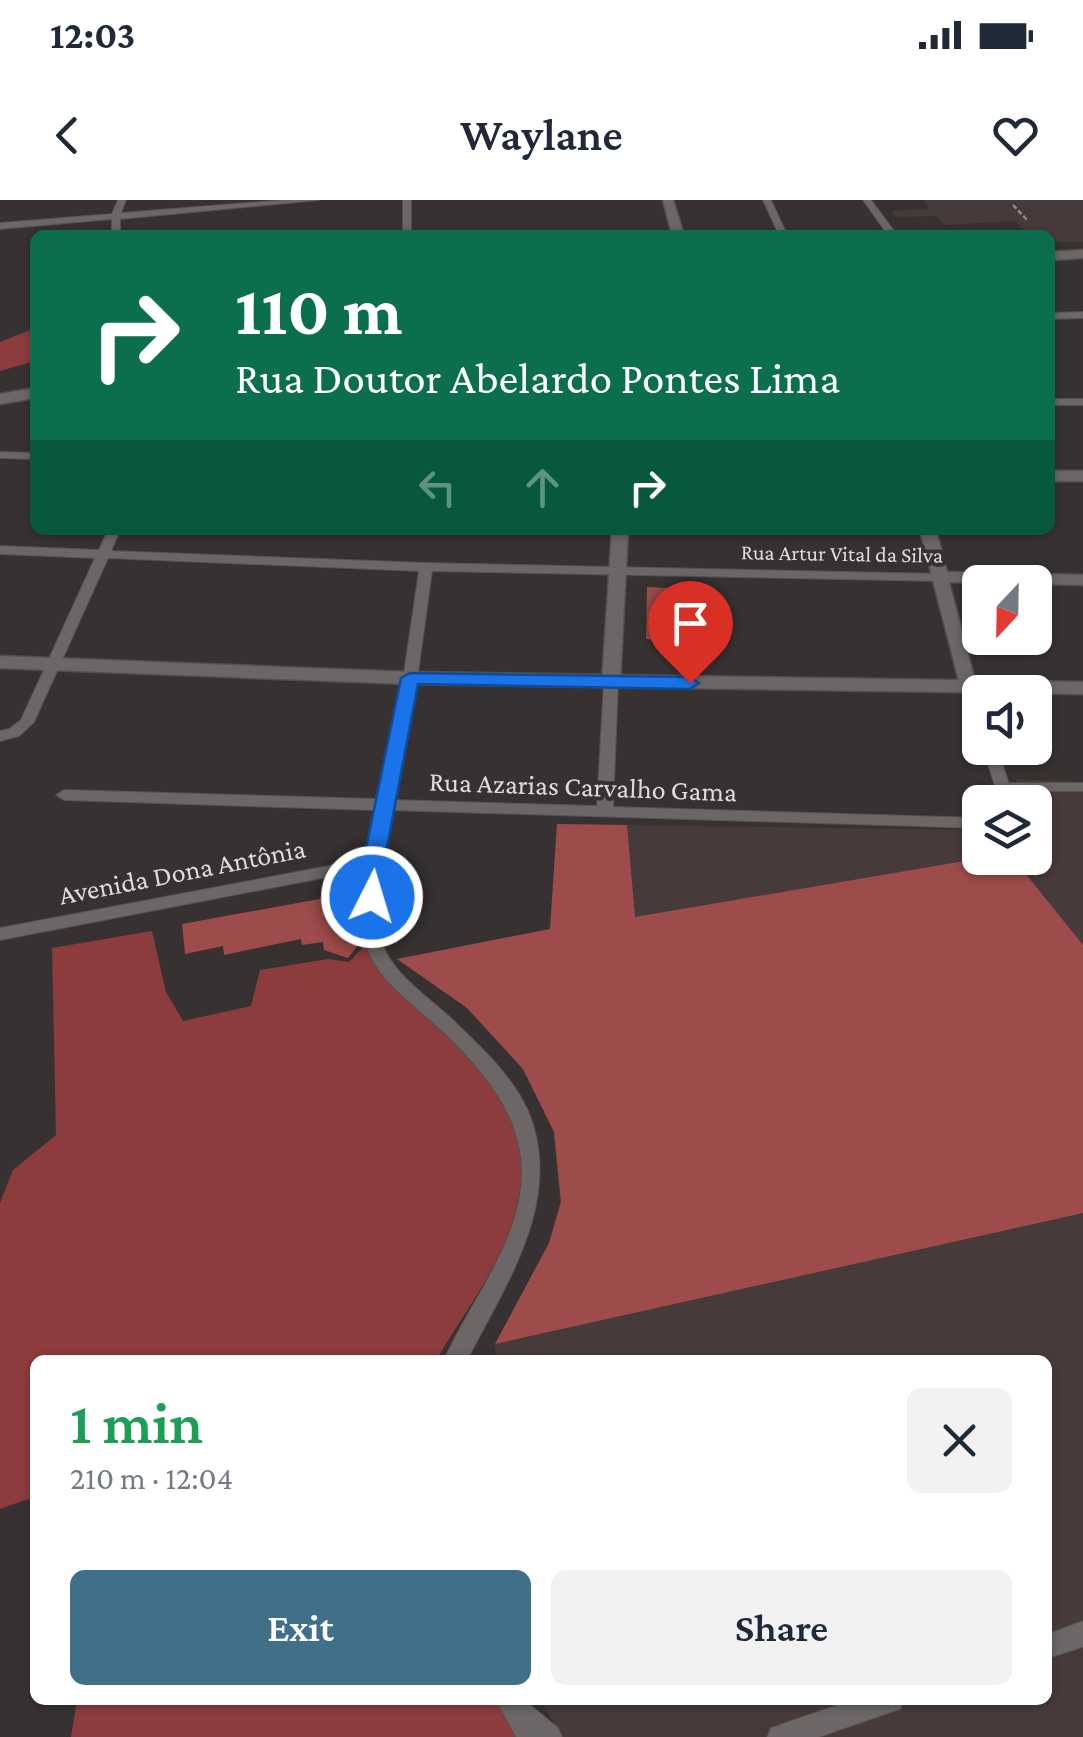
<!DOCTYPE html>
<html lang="en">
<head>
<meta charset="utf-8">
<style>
  :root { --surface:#fff; --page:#f2f2f3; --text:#1f2937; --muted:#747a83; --accent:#406f8a }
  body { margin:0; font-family:"Crimson Pro",serif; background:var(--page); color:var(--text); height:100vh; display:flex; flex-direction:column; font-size:38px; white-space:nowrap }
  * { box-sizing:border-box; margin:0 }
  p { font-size:32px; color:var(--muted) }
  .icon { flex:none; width:55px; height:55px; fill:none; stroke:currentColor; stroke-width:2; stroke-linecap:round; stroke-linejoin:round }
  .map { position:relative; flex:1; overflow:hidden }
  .panel { position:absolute; left:30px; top:1155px; width:1022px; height:350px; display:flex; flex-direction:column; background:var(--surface); border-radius:15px; box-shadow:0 2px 8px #0004 }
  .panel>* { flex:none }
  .hud { position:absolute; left:30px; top:30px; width:1025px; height:305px; border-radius:15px; box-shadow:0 2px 8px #0004; background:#0b6e4f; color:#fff; overflow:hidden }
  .needle { width:65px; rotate:202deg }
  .tools { position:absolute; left:962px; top:365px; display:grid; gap:20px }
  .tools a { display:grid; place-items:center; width:90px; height:90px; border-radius:15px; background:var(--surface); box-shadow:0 2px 8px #0004; font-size:50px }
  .pin { position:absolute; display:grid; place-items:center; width:85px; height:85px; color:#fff; margin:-102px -42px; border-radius:50% 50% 50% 0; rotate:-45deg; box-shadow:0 0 10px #0007 }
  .pin .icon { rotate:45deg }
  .me { position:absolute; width:110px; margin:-55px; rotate:5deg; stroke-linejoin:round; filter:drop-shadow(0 0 8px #0008) }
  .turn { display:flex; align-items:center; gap:35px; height:210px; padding:0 40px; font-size:45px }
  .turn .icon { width:130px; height:130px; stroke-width:2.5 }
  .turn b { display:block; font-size:70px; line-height:85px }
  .lanes { display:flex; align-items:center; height:95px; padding:0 40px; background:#0003; justify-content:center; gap:50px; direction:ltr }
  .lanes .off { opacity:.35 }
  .round { display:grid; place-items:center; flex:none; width:105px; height:105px; border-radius:15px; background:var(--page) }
  .headline { display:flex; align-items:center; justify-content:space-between; height:170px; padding:0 40px }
  h1 { font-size:60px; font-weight:600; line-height:75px; color:#1e9e55 }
  .cta { display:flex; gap:20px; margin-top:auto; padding:20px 40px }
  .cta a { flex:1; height:115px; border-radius:15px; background:var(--accent); color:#fff; font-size:40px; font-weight:600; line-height:115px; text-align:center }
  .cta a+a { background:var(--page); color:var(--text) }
  .status { display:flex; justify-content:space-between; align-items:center; height:70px; padding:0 50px; background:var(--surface); direction:ltr }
  .status svg { height:28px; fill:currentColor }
  header { display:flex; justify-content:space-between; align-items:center; height:130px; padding:0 40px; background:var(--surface); font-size:45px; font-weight:600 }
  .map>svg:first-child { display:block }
</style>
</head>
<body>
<div class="status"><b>12:03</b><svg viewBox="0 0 49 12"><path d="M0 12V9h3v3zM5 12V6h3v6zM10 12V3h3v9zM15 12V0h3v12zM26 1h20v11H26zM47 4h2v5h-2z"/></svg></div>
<header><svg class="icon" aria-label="back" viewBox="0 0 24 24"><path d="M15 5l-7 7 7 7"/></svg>Waylane<svg class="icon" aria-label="heart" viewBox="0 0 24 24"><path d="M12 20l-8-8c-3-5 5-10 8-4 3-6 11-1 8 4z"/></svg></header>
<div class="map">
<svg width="1083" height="1537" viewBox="0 0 1083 1537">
  <rect width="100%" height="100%" fill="#373231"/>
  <!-- built -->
  <path fill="#463b3a" d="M924 0H1083V42H1050V35H1030L1015 21 944 25 937 16 896 17 892 11 930 9Z
    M1016 579 1083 582V1537H562L540 1500H1048V1160H496L495 1144 549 1043 560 1002 554 932 523 869 467 808 397 759 550 729 557 624 980 630V658H1035V602H1020Z"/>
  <!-- forest -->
  <path fill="#8c3c3c" d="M35 128V161L0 171V142Z
    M152 731 166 792 183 821 251 806 260 770 328 759 349 762 364 746C394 781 430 809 462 842 477 858 502 882 509 902 549 1005 487 1076 436 1160H35V1307L28 1299 0 1309V1003L13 970 56 935 52 748Z
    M77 1500H497L521 1537H71Z"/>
  <!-- building -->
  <path fill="#9e4b4b" d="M647 387 692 389V441L646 439Z
    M557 624 627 625 635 717 982 658H1013L1083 745V1013L495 1144 549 1043 561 1002 554 932 523 869 467 808 397 759 550 729Z
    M358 692 361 741 348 758 324 750 323 742 302 745 301 739 224 755 223 746 185 754 182 724Z"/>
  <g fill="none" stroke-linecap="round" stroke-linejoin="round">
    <defs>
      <path id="service" d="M1003 587H1083"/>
      <path id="minor" d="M118 0H126L121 13 284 0H319L120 19V35H112V19L0 29V23L112 14Z
        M403 0H411V35H403Z
        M763 0H771L787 35H779Z
        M863 0H871L897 35H888Z
        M1083 112V118L1050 119V113Z
        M1050 199H1083V205H1050Z
        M0 252 35 253V259L0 258Z
        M108 330H120L111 351 426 363 943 374V380L938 381 432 371 417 480 392 600 597 606 604 482 611 478 618 482 613 607 980 618V628L390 610C382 651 368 705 383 746 396 778 432 799 456 823 482 848 513 877 528 911 565 999 506 1084 467 1160H444C469 1104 514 1050 521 987 529 917 478 863 430 820 406 799 377 777 366 746 357 722 361 694 364 670L0 740V728L366 659 374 610 64 600 56 595 64 590 377 599 403 480 419 371 108 358 34 522 19 536 0 541V531L9 529 21 520 95 358 0 354V346L99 350Z
        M967 481 972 482 980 499V521L973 517 960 485Z
        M983 548H997L1015 602H1000Z
        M1083 1421V1447L1048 1458V1434Z
        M496 1500H524L558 1528 562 1537H516Z
        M852 1500H904L900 1509 819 1537H767L771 1528Z"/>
      <path id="tertiary" d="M663 0H673L684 35H672Z
        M1050 271H1083V281H1050Z
        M612 330H628L620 482 611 487 602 482Z
        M920 330H936L947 372 1083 375V385L949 382 976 485 967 490 961 489Z"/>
      <path id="secondary" d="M1083 50V58L1050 60V52Z
        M35 188V198L0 204V194Z
        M0 456 410 472 1083 482V494L410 484 0 468Z"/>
    </defs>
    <!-- service casing -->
    <use href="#service" stroke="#54504f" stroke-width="10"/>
    <!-- minor casing -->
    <use href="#minor" stroke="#54504f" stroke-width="2"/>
    <!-- tertiary casing -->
    <use href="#tertiary" stroke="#54504f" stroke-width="3"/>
    <!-- secondary casing -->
    <use href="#secondary" stroke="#54504f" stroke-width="3"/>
    <!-- path -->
    <path stroke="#8d8988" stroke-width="2.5" stroke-dasharray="5 2.5" stroke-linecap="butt" d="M1013 5 1028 21"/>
    <!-- service -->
    <use href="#service" stroke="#6c6666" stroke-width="8"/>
    <!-- minor -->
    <use href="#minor" fill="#6c6666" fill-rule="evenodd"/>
    <!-- tertiary -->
    <use href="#tertiary" fill="#6c6666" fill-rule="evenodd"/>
    <!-- secondary -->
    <use href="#secondary" fill="#6c6666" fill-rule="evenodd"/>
  </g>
  <!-- route -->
  <path fill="#1a73e8" stroke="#114b97" stroke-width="2.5" d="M410 473 690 477 699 483 690 489 418 484 384 663 383 697 372 705 361 697 363 663 401 478Z"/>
  <g text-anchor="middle" stroke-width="8" stroke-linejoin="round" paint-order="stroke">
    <!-- far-street labels -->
    <g font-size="22" fill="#dfdbdb" stroke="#373231">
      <text transform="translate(842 353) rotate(1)" y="8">Rua Artur Vital da Silva</text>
    </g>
    <!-- street labels -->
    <g font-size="28" fill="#dfdbdb" stroke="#373231">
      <text transform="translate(583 586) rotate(2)" y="10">Rua Azarias Carvalho Gama</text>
      <text transform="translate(182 671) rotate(-11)" y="10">Avenida Dona Antônia</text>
    </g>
  </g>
</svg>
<div class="tools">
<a><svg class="needle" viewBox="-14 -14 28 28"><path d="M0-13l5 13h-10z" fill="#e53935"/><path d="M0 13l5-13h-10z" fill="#747a83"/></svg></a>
<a><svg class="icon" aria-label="sound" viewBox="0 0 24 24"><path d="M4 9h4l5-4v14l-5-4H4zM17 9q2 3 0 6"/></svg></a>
<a><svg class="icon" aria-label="layers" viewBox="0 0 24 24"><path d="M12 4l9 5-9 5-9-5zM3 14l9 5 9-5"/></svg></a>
</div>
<div class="pin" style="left:690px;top:483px;background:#d93025"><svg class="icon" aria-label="arrive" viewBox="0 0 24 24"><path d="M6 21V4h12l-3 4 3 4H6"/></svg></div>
<svg class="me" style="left:372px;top:697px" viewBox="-20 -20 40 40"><circle r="17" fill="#1a73e8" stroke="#fff" stroke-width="3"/><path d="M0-11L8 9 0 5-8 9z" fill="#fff"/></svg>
<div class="hud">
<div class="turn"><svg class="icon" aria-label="right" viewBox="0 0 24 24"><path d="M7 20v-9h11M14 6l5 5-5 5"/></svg><div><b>110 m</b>Rua Doutor Abelardo Pontes Lima</div></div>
<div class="lanes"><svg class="icon off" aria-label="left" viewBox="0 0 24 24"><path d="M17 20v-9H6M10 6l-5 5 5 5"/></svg><svg class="icon off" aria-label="ahead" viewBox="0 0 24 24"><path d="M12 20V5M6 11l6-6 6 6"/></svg><svg class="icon" aria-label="right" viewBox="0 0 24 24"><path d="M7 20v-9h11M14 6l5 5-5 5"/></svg></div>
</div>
<section class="panel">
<div class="headline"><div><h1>1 min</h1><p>210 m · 12:04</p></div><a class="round"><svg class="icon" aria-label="close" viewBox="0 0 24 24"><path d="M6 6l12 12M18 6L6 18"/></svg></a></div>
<div class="cta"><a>Exit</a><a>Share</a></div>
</section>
</div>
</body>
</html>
